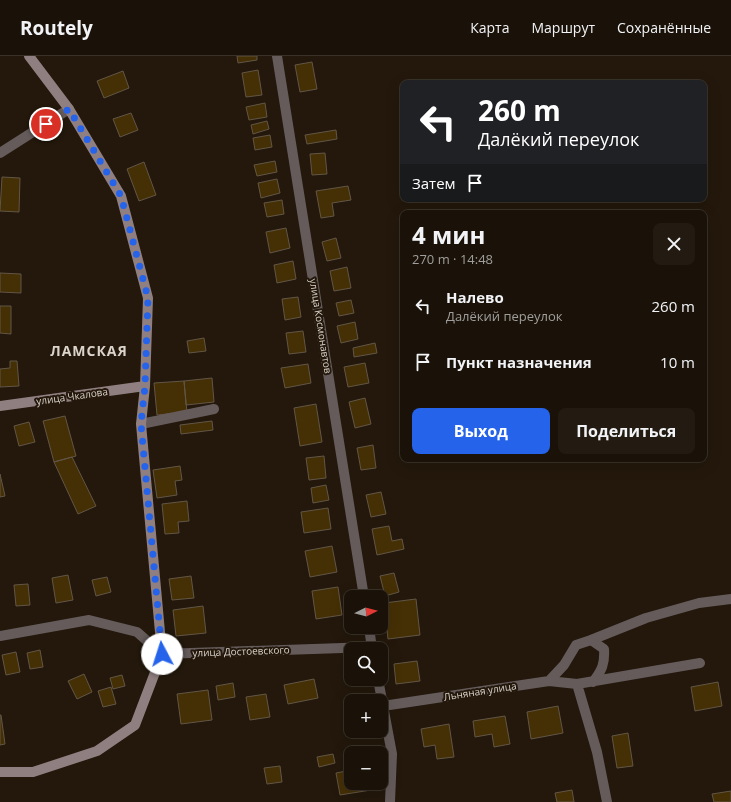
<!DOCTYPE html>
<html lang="ru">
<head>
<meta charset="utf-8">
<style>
  :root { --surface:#1a1208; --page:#231b12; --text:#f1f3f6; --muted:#9f9e9c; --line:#383229; --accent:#2563eb }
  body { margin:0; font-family:"Open Sans",sans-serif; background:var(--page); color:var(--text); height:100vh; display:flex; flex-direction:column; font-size:15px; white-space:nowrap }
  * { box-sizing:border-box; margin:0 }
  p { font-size:13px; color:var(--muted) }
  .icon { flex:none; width:22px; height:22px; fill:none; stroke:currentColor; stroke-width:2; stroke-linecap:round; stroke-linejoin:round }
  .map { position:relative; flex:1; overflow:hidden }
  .side { position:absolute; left:400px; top:154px; width:307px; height:252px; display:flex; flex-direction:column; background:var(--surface); border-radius:8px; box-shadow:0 4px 16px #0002,0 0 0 1px var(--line) }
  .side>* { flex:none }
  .guide { position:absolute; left:400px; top:24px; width:307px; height:122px; border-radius:8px; box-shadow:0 4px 16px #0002,0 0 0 1px var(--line); background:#202124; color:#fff; overflow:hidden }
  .needle { width:26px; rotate:84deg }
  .controls { position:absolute; left:344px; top:534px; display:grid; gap:8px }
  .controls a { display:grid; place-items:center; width:44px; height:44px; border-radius:8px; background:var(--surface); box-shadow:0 4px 16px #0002,0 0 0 1px var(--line); font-size:20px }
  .pin { position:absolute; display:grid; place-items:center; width:34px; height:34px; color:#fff; margin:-17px; border:2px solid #fff; border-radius:50%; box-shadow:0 1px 4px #0007 }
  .me { position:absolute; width:44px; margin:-22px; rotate:355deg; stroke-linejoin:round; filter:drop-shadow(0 0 3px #0008) }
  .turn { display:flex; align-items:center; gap:14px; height:84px; padding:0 12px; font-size:18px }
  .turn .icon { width:52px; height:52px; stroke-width:2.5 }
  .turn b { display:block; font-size:28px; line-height:34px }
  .then { display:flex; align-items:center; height:38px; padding:0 12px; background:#0003; gap:8px; font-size:15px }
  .round { display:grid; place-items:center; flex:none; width:42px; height:42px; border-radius:8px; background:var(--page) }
  .summary { display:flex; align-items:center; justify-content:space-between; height:68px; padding:0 12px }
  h1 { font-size:24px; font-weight:700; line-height:30px }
  .action { display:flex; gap:8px; margin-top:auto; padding:8px 12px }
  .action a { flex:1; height:46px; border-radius:8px; background:var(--accent); color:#fff; font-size:16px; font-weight:700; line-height:46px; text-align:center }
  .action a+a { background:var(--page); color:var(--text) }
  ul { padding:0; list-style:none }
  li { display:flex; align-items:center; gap:12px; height:56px; padding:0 12px }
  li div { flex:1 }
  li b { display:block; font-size:15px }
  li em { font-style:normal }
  header { display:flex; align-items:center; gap:24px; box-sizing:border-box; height:56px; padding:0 20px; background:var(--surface); border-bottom:1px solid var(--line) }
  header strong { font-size:19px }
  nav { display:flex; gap:22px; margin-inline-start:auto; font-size:14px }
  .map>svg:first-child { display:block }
</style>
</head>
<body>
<header>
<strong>Routely</strong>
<nav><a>Карта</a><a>Маршрут</a><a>Сохранённые</a></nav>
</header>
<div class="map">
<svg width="731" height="746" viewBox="0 0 731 746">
  <rect width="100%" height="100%" fill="#23180b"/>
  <!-- building -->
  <path fill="#452f05" stroke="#615646" d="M237 0H257V4L238 7Z
    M312 6 317 33 300 36 295 9Z
    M258 14 262 39 246 41 242 17Z
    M123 15 129 32 104 42 97 25Z
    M265 47 267 61 249 64 246 51Z
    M131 57 138 74 120 81 113 63Z
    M267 65 269 73 253 78 251 69Z
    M336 74 337 83 307 88 305 79Z
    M270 79 272 91 255 94 253 82Z
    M325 97 327 118 312 119 310 98Z
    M275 105 277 116 257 120 254 109Z
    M144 106 156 139 139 145 127 113Z
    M2 121 20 122 19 156 0 155Z
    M277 123 280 137 261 142 258 127Z
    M348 130 351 144 332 147 334 160 321 162 316 135Z
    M282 144 284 158 267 161 264 147Z
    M286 172 290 192 270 197 266 176Z
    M336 182 341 202 327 205 322 186Z
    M293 205 296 223 277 227 274 209Z
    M347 211 351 232 334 235 330 215Z
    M0 217 21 218V237L0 236Z
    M298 241 301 261 285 264 282 243Z
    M351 244 354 257 339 260 336 247Z
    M0 250H11V278L0 277Z
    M355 266 358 283 341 287 337 270Z
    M303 275 306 296 289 298 286 277Z
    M204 282 206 295 189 297 187 285Z
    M375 287 377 297 354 301 353 292Z
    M10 305H17L19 330 0 331V313L10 312Z
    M365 307 369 327 348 331 344 311Z
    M308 308 311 327 285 332 281 312Z
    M212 322 214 346 186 349 184 325Z
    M184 325 187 356 157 359 154 327Z
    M365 342 371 368 355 372 349 346Z
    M316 348 322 386 300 390 294 352Z
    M65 360 76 400 54 406 43 365Z
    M212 365 213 374 181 378 180 369Z
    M29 366 35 386 19 390 14 370Z
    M373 389 376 412 361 414 357 392Z
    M324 400 326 422 309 424 306 402Z
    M72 401 96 450 78 458 54 406Z
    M180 410 182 424 175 425 177 439 157 442 153 414Z
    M0 418 5 440 0 441Z
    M326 429 329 444 313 447 311 432Z
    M381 436 386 458 371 461 366 439Z
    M187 445 189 465 178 466 179 477 165 478 162 448Z
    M328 452 331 473 304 477 301 456Z
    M389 470 392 485 402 483 404 493 377 499 372 473Z
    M332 490 337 516 310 521 305 495Z
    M394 517 399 536 385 540 380 520Z
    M68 519 73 544 56 547 52 522Z
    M191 520 194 542 172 544 169 523Z
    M107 521 111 536 96 540 92 524Z
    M28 528 30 549 16 550 14 529Z
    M338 531 342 559 316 563 312 535Z
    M416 543 420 579 388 583 384 547Z
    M203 550 206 577 176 580 173 554Z
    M40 594 43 611 30 613 27 597Z
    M16 596 20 616 6 619 2 599Z
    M417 605 420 625 396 628 394 608Z
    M84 618 92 636 77 643 68 625Z
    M122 619 125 630 113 633 110 622Z
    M314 623 318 642 288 648 284 629Z
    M718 626 722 650 695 655 691 631Z
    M233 627 235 641 218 644 216 630Z
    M111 631 116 648 103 651 98 635Z
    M208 634 212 664 181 668 177 638Z
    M266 638 270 661 250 664 246 641Z
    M558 650 563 677 531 683 527 656Z
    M0 659H1L5 688 0 689Z
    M505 660 510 688 494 691 492 678 475 681 473 665Z
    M449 668 454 701 437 703 435 689 424 691 421 673Z
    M628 677 633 710 617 712 612 680Z
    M368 691 370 697H353V695Z
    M333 698 335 707 319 711 317 701Z
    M280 710 282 726 267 728 264 712Z
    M351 714V727H370L371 734 340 739 336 717Z
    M572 734 574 746H557L555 737Z
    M731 735V746H714L712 738Z"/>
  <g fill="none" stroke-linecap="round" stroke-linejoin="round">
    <!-- street -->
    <path stroke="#655b5b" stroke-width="10" d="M277 0 364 541
      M0 97 69 53
      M141 368 214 353
      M369 571 372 593
      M0 580 89 564 137 576 162 598 372 591
      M591 584 646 562 699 547 731 543
      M378 623 392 698 390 746
      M549 625 564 609 576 589 591 584 604 593C605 608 602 614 593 626
      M577 628 700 607
      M383 650 549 625 577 628 597 696 607 746"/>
    <!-- secondary -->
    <path stroke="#907f80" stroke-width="10" d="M0 350 145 330
      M0 716H33L97 695 135 669 162 598 141 368 145 330 148 242 121 140 69 53 29 0"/>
  </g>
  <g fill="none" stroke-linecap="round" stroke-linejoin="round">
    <!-- route -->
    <path stroke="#2563eb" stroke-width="7" stroke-dasharray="0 12.6" d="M46 68 69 53 121 140 148 242 145 330 141 368 162 598"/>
  </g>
  <g text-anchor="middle" stroke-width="4" stroke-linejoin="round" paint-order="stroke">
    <!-- street labels -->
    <g font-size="10" fill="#dcd4cb" stroke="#23180b">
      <text transform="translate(321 270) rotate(81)" y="4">улица Космонавтов</text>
      <text transform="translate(72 340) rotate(-8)" y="4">улица Чкалова</text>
      <text transform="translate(241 595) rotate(-2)" y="4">улица Достоевского</text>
      <text transform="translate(480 635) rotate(-9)" y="4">Льняная улица</text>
    </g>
    <!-- district labels -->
    <g font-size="14" font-weight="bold" letter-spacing="1" fill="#dcd4cb" stroke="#23180b">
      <text x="89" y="300">ЛАМСКАЯ</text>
    </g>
  </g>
</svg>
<div class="controls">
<a><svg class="needle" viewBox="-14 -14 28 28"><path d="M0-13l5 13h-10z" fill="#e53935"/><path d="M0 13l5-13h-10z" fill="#9f9e9c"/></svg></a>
<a><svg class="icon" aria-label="search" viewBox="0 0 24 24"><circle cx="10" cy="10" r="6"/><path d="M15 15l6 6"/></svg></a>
<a>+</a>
<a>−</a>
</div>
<div class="pin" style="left:46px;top:68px;background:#d93025"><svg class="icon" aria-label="arrive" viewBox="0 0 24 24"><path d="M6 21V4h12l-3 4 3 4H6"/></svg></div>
<svg class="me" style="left:162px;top:598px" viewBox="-20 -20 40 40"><circle r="19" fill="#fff"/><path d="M0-13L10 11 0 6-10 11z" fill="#2563eb"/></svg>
<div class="guide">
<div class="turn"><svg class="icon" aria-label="left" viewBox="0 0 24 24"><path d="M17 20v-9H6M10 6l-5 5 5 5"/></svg><div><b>260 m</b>Далёкий переулок</div></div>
<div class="then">Затем<svg class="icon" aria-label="arrive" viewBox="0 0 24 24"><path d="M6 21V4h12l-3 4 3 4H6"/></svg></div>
</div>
<section class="side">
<div class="summary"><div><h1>4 мин</h1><p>270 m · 14:48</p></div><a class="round"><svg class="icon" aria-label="close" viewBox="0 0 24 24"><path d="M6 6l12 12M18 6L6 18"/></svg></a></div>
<ul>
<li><svg class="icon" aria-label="left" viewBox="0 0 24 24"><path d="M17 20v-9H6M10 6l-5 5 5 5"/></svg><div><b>Налево</b><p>Далёкий переулок</p></div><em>260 m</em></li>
<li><svg class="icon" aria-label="arrive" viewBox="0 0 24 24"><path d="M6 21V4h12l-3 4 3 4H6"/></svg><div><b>Пункт назначения</b></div><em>10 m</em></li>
</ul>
<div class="action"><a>Выход</a><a>Поделиться</a></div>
</section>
</div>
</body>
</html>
